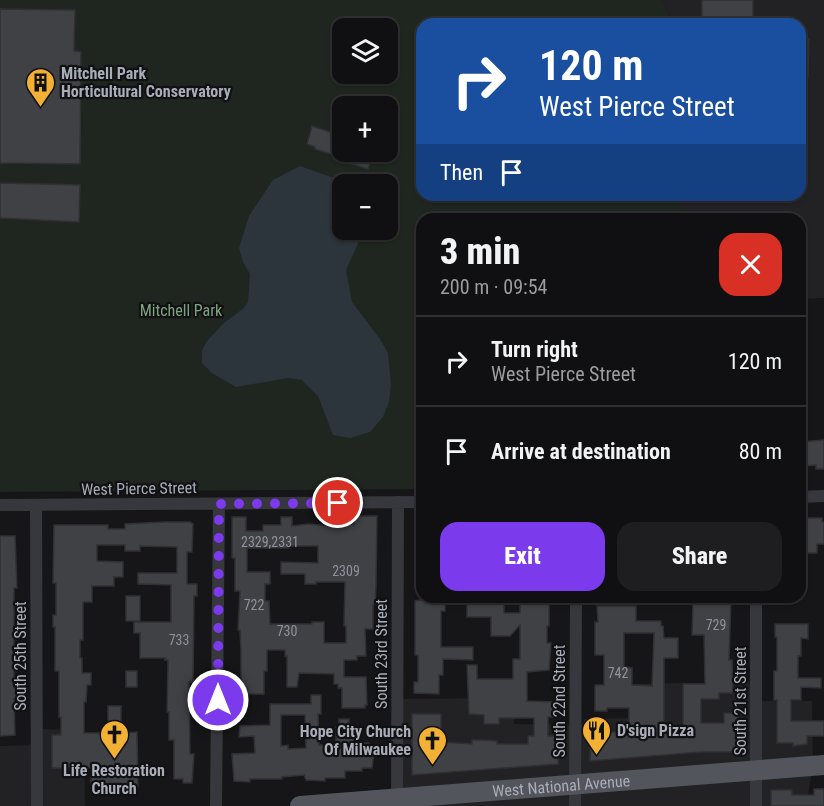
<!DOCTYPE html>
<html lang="en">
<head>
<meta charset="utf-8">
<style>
  :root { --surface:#101012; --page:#1e1e20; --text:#f1f3f6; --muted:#9c9d9f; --line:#303032; --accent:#7c3aed }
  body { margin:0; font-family:"Roboto Condensed",sans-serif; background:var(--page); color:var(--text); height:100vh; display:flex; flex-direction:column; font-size:22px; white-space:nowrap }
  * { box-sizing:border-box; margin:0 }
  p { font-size:20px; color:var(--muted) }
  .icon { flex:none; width:33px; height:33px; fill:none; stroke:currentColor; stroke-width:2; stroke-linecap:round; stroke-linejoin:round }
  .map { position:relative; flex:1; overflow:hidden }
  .drawer { position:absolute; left:416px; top:213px; width:390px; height:390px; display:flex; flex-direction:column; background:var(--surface); border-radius:18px; box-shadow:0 2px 4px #0004,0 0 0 2px var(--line) }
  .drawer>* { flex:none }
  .banner { position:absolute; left:416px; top:18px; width:390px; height:183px; border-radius:18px; box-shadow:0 2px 4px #0004,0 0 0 2px var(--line); background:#1a4fa0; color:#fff; overflow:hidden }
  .buttons { position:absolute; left:332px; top:18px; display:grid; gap:12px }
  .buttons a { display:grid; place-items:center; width:66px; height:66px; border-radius:12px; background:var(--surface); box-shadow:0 2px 4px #0004,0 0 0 2px var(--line); font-size:30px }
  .pin { position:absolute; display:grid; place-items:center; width:51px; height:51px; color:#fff; margin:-26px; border:3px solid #fff; border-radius:50%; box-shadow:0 2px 6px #0007 }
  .me { position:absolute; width:66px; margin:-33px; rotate:0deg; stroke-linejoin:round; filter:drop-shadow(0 0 4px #0008) }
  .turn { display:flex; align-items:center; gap:21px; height:126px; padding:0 24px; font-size:27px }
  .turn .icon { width:78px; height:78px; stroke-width:2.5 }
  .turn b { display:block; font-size:42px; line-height:51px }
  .then { display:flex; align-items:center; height:57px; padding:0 24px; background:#0003; gap:12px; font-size:22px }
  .round { display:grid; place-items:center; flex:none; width:63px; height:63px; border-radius:18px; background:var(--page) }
  .summary { display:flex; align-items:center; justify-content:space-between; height:102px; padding:0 24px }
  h1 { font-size:36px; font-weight:800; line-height:45px }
  .button { display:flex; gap:12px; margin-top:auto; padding:12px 24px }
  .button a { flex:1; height:69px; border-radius:18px; background:var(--accent); color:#fff; font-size:24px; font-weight:800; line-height:69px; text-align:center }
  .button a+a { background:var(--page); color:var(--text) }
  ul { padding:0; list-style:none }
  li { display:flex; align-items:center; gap:18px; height:90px; padding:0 24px; border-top:2px solid var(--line) }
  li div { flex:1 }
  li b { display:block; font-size:22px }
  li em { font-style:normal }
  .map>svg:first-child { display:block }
</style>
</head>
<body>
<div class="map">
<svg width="824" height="806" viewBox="0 0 824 806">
  <rect width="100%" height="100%" fill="#161618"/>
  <!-- built -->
  <path fill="#222225" d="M662 0H824V298L800 299V219H679V195H800V24H673Z
    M757 682V701H812L813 766 806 806H403L398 699 514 698V724L584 725V719L628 718 629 684Z
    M37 729 84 730 85 806H0V746L37 745Z"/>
  <!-- green -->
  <path fill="#1e261f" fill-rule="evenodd" d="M0 0H662L673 24H422V195H679V219H422L421 489 0 492ZM342 28H387V74H342ZM342 106H387V152H342ZM342 184H387V230H342Z"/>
  <!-- water -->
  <path fill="#2c353c" d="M300 166 345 182 347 184H342V230H364L346 270 352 302 380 339 388 353 391 385 389 402 383 417 370 432 350 438 333 435 318 396 302 380 288 378 236 387 212 373 202 363V350L207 341 224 323 244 308 248 302 250 274 243 262 239 248 249 216 273 180Z"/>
  <!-- building -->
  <path fill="#404145" stroke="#303034" stroke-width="1.5" fill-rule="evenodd" d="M702 0H753V24H702Z
    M0 9 75 10 74 51 81 52 80 164 0 163Z
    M800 39H809L808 77H800Z
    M312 126 342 136V152H366L373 154 368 169 339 160 340 157 315 149V147L307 144Z
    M0 183 80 185 79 222 0 218Z
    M824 440V469H816V465L800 466V442Z
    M354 516H377L376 586 375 604H373V629H365L366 656H357V660H344V677H366L367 705H365V708H342V688H338V684H334V674L299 673 297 687H287V656H285V650H267V671H264V694H241V650L240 630H238L240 591H235V558H232V517H246V531H263V525H281V517H292V526L308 524 332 526V524H354ZM288 546H318V563L281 562V574H305V584H316V582H345L344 626H346V643H324V622H312V624H270L269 601H265V584H270V572H247V548H288Z
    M800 518H822V522H824V544H817V553H800Z
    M165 522H190L193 524 192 552H187V584H197V596H194L193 682H189L190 754H194L192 783H183V779H174V740H169V712H167L168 660H165V658H140V633H134V622H171V585L138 584V573H177V547L140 546V551H125V545H97V561L123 562V577H114V586H92V602H83V640H80V658H82V673H91V685H87L86 702H84V733H108V706H121V733L137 732 138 787 91 788V768H52V735H61V717H59V671H55V627H53V615H56V583H53L54 525H108V529H125V524Z
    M0 536H15L17 588H14V687H17V699H14L15 735 0 736Z
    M126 596H140V621H126Z
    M427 597H445V611H441V647H473V660L443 659V675H439V694L414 693V682H418V655H415V601L427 599Z
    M489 597H504V613H520V597H549V626H547V643H551L549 670 527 672V701L554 702V717H548V736H558V764L412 775V714H441V742L472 744V740H483L497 741V744H528V736H534V718H499V724H484V715L469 714 467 665H477V679H513V659H520V625L510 636H491V617H467V603H489Z
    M714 597H731L729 660H732L733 693H719V699H701V723H724V713H738V752H701L590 761 591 732H618V727H629V708H607V711H595V685H604V655H595V622H598L597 606H636V621H661V626H663L664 638H678V658H664V728L683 726V684H705L704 635H692L693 604H714ZM624 633H654L652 686 632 685V668L624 667Z
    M775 624H808V639L801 638V656H798V678H821V688L801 687V700H791V721H824V736H807V744L793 746V743H777V700H774V671H777V637H775Z
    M126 671H137V687H126Z
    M311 695H321V714H318L319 745H336V727H339V719H349V726H354V743H369V752H374L372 768H362V771H345V778H325V781L306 780 304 775 282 777V779H250V782L234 781 232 754 255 753 254 736 239 737 240 726 270 725V704H311ZM281 715H305L306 748 288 749V745L281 746Z
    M814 789H824V806H771V790H792V795H814Z"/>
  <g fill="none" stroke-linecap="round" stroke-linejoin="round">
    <!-- street -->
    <path stroke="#37383d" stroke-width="12" d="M800 497 824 496
      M0 505 422 502
      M36 505 37 806
      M397 804 398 502
      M216 806 219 504
      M575 806 576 597
      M756 806V597"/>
    <!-- primary -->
    <path stroke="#53555c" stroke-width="20" id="s1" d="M300 806 824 765"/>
  </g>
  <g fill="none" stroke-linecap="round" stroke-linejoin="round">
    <!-- route -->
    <path stroke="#7c3aed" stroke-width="10" stroke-dasharray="0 18" d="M218 700 219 504 338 503"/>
  </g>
  <!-- icons -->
  <defs>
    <symbol id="building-pin" viewBox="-11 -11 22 30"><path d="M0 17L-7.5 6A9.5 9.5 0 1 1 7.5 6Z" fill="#f2b134" stroke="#111113"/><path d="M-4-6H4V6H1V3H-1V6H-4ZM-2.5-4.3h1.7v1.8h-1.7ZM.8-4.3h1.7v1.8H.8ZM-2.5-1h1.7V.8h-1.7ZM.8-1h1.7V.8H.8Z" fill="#111"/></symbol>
    <symbol id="restaurant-pin" viewBox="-11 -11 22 30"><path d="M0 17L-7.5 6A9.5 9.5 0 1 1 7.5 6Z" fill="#f2b134" stroke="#111113"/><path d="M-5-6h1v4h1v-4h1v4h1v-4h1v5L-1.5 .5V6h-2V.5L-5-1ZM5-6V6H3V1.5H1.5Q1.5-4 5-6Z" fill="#111"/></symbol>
    <symbol id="church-pin" viewBox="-11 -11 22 30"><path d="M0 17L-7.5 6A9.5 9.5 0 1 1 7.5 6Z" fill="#f2b134" stroke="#111113"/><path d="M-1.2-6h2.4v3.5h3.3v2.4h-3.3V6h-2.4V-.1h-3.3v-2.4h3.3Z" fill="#111"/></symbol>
  </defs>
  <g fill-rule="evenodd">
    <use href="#building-pin" x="24" y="66" width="33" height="45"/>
    <use href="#restaurant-pin" x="580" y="714" width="33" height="45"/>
    <use href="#church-pin" x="98" y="718" width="33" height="45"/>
    <use href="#church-pin" x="416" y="724" width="33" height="45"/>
  </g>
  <g text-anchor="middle" stroke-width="4.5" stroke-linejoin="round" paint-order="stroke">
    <!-- number labels -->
    <g font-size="14" fill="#8e929b">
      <text x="270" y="547">2329,2331</text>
      <text x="346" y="576">2309</text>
      <text x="254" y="610">722</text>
      <text x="716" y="630">729</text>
      <text x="287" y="636">730</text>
      <text x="179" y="645">733</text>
      <text x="618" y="678">742</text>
    </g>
    <!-- poi labels -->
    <g font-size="16" font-weight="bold" fill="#a8adb8" stroke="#111113" text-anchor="start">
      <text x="61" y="79">Mitchell Park<tspan x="61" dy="18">Horticultural Conservatory</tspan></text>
      <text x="617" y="736">D'sign Pizza</text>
      <text x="411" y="737" text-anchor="end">Hope City Church<tspan x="411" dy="18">Of Milwaukee</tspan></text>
      <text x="114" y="776" text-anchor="middle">Life Restoration<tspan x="114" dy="18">Church</tspan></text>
    </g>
    <!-- park labels -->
    <g font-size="16" fill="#7fa381" stroke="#111113">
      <text x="181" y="316">Mitchell Park</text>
    </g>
    <!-- street labels -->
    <g font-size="16" fill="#a8adb8" stroke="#111113">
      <text transform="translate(139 488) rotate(-1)" y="6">West Pierce Street</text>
      <text transform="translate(381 654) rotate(-90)" y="6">South 23rd Street</text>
      <text transform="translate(20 656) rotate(-90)" y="6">South 25th Street</text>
      <text transform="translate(559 701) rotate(-90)" y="6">South 22nd Street</text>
      <text transform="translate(740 701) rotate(-90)" y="6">South 21st Street</text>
      <text dy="6" stroke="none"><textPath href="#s1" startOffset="262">West National Avenue</textPath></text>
    </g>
  </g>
</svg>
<div class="buttons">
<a><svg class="icon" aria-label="layers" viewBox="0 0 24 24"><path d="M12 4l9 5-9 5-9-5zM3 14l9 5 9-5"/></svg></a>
<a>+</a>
<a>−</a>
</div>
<div class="pin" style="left:338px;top:503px;background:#d93025"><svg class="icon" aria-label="arrive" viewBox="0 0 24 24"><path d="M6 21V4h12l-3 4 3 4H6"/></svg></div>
<svg class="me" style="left:218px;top:700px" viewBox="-20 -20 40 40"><circle r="17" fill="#7c3aed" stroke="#fff" stroke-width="3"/><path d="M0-11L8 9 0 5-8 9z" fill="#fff"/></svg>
<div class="banner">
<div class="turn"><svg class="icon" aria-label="right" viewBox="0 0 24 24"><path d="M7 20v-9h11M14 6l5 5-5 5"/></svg><div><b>120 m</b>West Pierce Street</div></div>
<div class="then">Then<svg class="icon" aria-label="arrive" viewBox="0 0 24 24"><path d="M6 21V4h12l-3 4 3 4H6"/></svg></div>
</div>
<section class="drawer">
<div class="summary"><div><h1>3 min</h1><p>200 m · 09:54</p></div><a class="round" style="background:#d93025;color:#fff"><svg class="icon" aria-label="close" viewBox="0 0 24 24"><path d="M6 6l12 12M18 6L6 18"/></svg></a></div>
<ul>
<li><svg class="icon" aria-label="right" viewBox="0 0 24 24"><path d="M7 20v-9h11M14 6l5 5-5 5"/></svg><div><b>Turn right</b><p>West Pierce Street</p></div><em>120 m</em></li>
<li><svg class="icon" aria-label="arrive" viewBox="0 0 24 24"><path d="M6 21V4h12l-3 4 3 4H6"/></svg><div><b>Arrive at destination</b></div><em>80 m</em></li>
</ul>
<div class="button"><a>Exit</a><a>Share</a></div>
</section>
</div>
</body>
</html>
